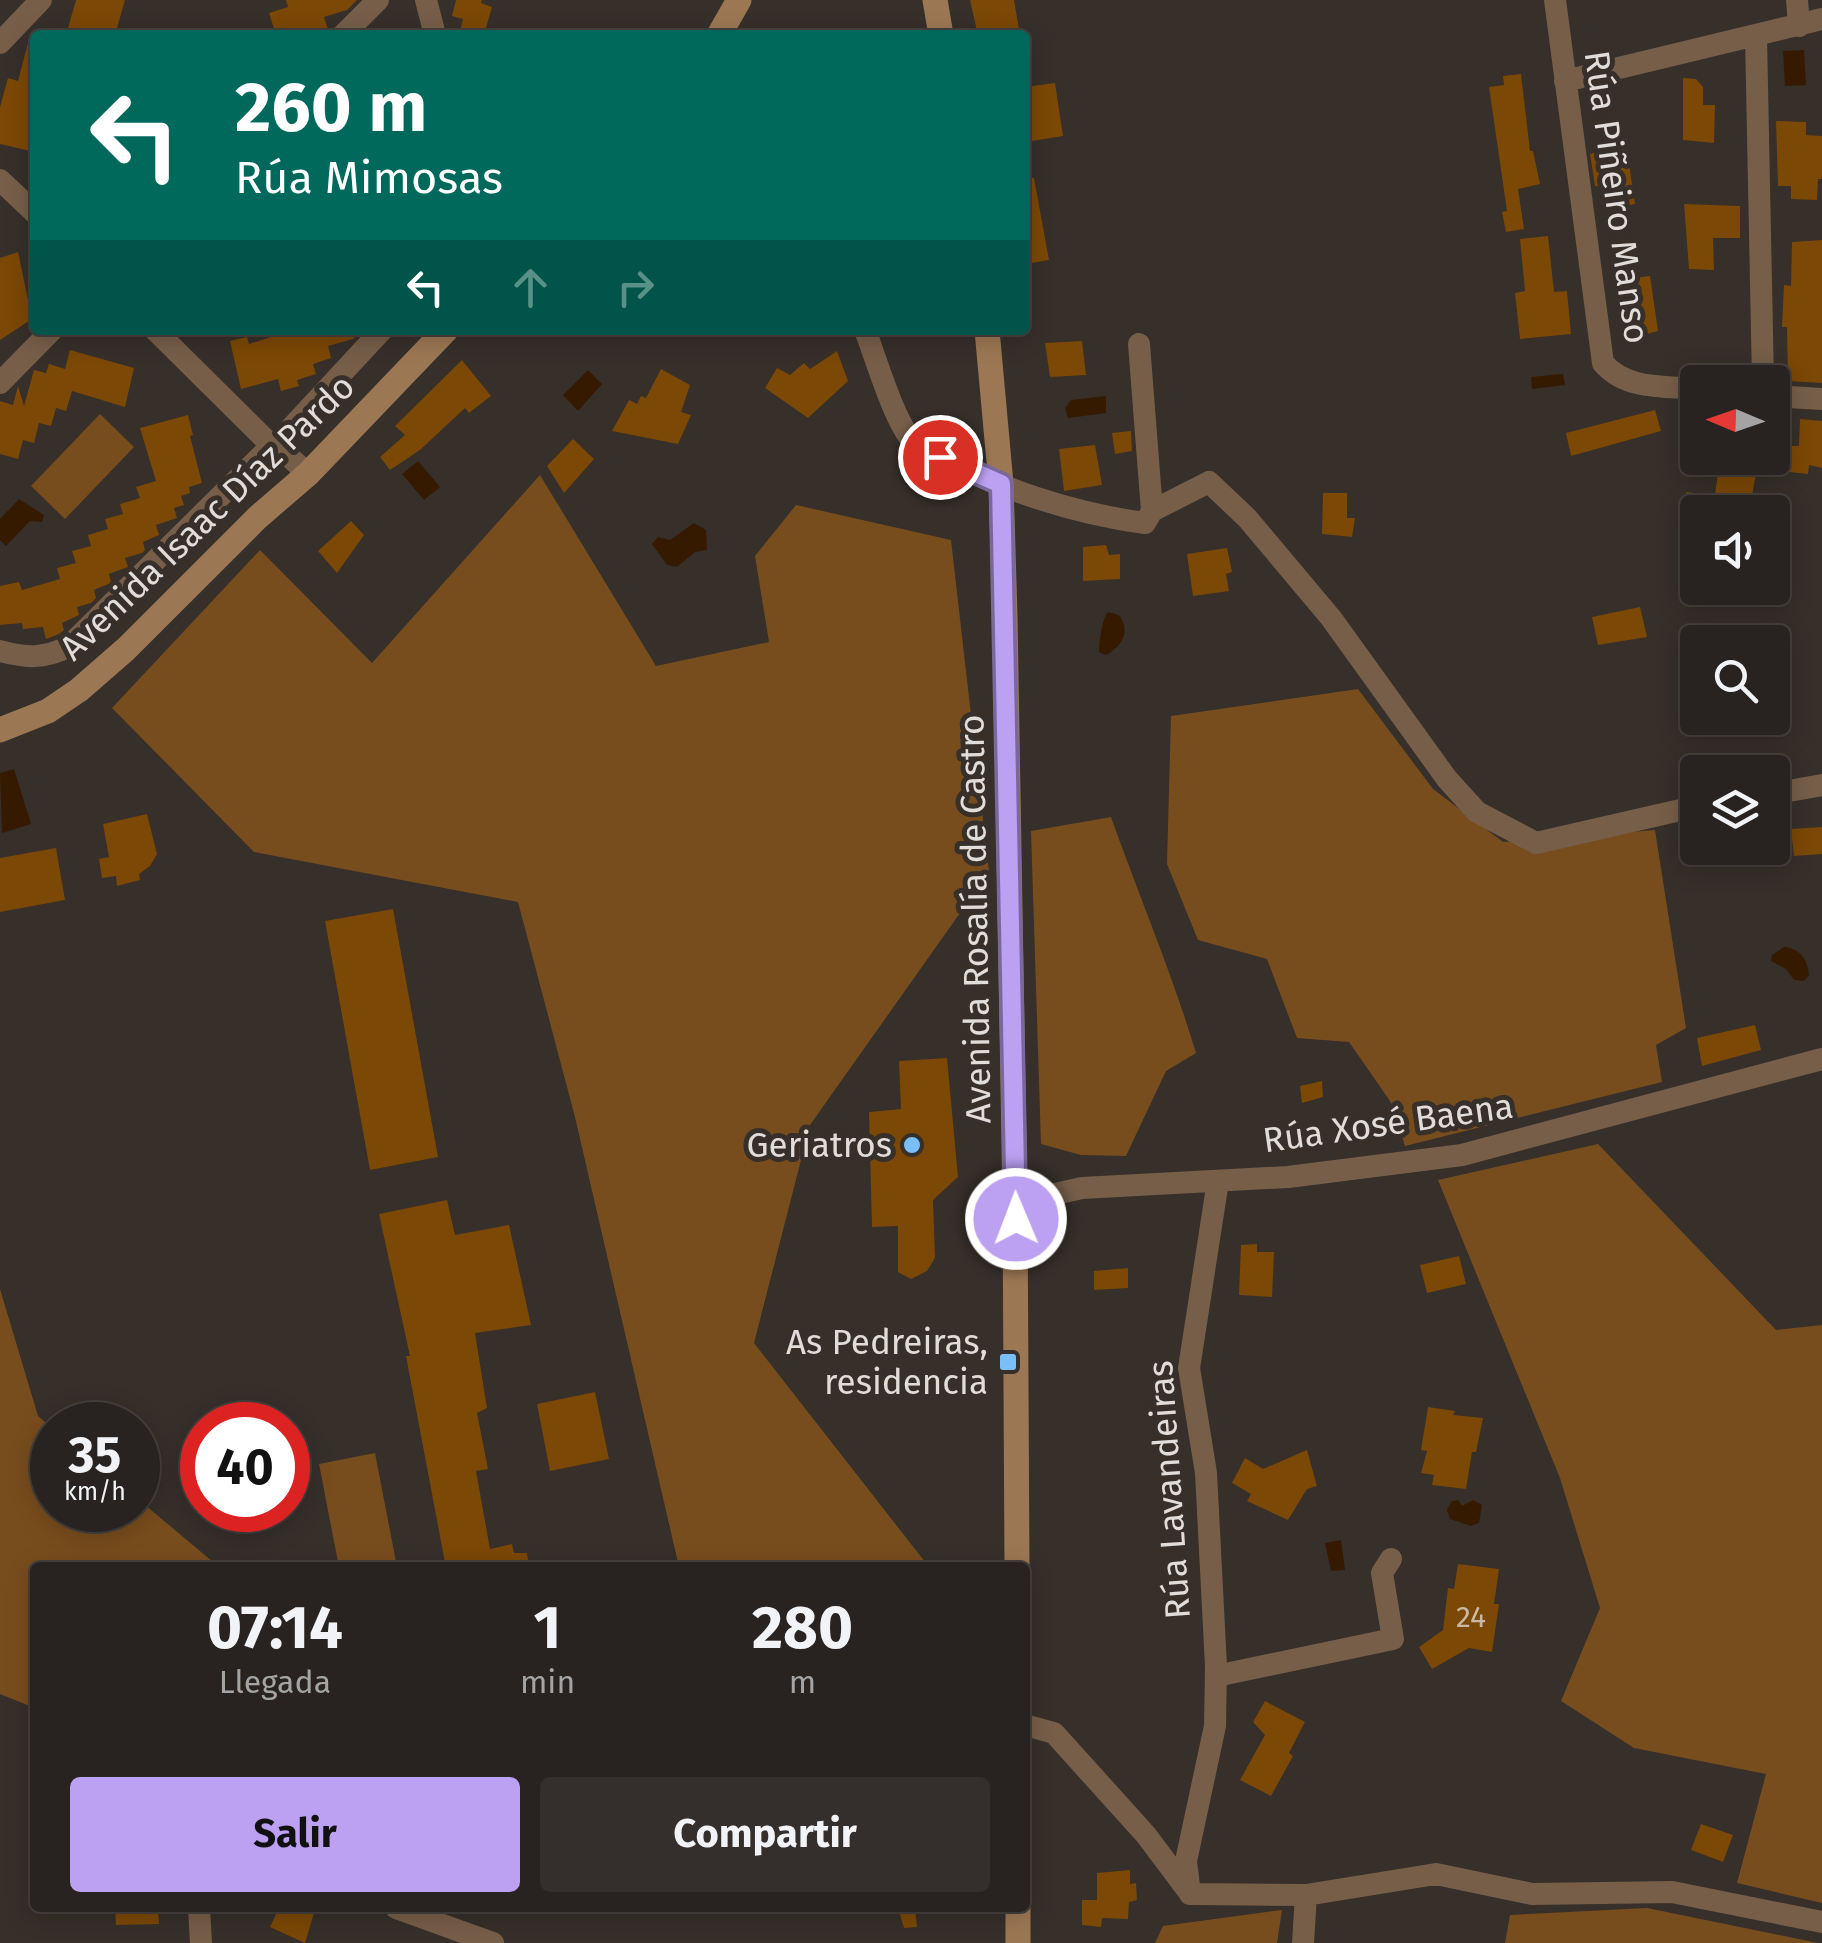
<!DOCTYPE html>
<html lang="es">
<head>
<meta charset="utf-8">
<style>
  :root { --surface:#282320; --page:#342f2d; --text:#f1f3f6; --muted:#a5a4a5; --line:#44403e; --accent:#bca0f2 }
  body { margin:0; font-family:"Fira Sans",sans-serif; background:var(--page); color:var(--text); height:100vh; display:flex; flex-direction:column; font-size:38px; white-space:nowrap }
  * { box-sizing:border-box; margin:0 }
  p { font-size:32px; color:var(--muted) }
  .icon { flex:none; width:55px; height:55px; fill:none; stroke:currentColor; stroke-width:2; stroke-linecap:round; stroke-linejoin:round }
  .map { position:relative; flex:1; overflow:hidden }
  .drawer { position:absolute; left:30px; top:1562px; width:1000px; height:350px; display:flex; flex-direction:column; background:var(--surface); border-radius:10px; box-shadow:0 5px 25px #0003,0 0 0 2px var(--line) }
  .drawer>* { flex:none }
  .guide { position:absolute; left:30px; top:30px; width:1000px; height:305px; border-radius:10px; box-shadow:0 5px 25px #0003,0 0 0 2px var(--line); background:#00695c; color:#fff; overflow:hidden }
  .needle { width:65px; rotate:272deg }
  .fabs { position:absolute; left:1680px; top:365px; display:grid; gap:20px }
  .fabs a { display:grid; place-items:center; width:110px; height:110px; border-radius:10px; background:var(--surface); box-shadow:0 5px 25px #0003,0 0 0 2px var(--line); font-size:50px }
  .speed { position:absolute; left:30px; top:1402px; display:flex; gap:20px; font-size:50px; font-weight:700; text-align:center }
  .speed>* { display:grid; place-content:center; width:130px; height:130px; border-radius:50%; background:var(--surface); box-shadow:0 5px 25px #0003,0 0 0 2px var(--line); line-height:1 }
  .speed small { font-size:25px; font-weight:400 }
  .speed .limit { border:15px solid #d22; background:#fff; color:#111 }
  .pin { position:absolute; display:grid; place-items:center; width:85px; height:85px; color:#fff; margin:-42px; border:5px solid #fff; border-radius:50%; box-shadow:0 2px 10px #0007 }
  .me { position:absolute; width:110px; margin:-55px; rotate:359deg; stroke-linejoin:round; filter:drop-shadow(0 0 8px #0008) }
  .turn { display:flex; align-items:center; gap:35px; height:210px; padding:0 40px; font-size:45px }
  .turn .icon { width:130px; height:130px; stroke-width:2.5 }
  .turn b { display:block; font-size:70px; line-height:85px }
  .lanes { display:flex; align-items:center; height:95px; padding:0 40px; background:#0003; justify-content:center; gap:50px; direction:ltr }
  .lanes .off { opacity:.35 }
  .eta { display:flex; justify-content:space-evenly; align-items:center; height:170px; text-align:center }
  .eta b { font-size:60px; font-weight:700; line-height:70px }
  .cta { display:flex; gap:20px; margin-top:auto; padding:20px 40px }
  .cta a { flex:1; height:115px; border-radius:10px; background:var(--accent); color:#111; font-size:40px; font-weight:700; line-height:115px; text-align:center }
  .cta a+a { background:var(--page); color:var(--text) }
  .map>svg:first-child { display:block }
</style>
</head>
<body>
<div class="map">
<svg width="1822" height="1943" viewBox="0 0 1822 1943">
  <rect width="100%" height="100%" fill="#362f2a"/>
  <!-- green -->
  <path fill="#784d1e" d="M100 414 134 447 65 519 31 486Z
    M540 475 656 666 769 642 755 556 796 505 951 540 989 872 810 1125 754 1343 929 1567H679L575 1117 518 902 254 852 112 708 260 550 372 663Z
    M1358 689 1433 789 1503 842 1655 830 1686 1028 1656 1045 1662 1082 1405 1146 1390 1101 1349 1042 1297 1038 1267 959 1198 940 1167 864 1171 716Z
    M1111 817C1139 896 1172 973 1196 1053L1166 1071 1126 1156 1081 1155 1041 1144 1031 831Z
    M1598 1144 1776 1330 1822 1325V1903L1737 1883 1766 1774 1634 1748 1561 1701 1600 1608 1560 1478 1438 1180Z
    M0 1289 38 1416 52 1428V1510H138V1499L219 1567 35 1568V1708L0 1694Z
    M375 1453 397 1567H339L319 1464Z
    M1647 1908 1818 1943H1505L1510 1915Z
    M1282 1910 1277 1943H1155L1163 1926Z"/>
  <!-- water -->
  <path fill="#351a00" d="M1804 50 1806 85 1785 86 1783 51Z
    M588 370 602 384 578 411 563 395Z
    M1563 374 1565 385 1532 389 1531 377Z
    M1106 396V413L1068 418 1065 408 1071 400Z
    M418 461 440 487 424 500 402 474Z
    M19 499 44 515 42 522 30 521 6 546 0 540V519Z
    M694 523 706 530 707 550 695 552 677 567 667 565 652 544 658 537 670 540Z
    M1108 612 1119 615C1131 631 1122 646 1106 655L1099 652C1099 643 1102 619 1108 612Z
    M14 769 31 824 2 833 0 773Z
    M1784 947C1800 948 1808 960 1809 975L1804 981 1794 980 1786 969 1771 961 1772 955Z
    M1458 1500 1462 1506 1473 1500 1482 1505 1479 1523 1471 1526 1450 1519 1447 1510 1452 1501Z
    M1341 1540 1345 1570 1331 1571 1325 1543Z"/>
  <!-- building -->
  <path fill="#7b4805" d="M76 0H125L115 35H66Z
    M286 0H357L347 10 324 17 328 30 312 35H276L269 13 288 7Z
    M456 0H482L481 3 492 7 484 35H459L463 19 452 16Z
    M970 0H1014L1020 35H978Z
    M30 35 35 36V152L0 144V107L8 78 18 81Z
    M1521 74 1530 151H1533L1540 184 1518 189 1524 229 1506 232 1502 212 1507 211 1489 87 1504 85 1503 76Z
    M1683 78 1696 79 1703 87V105H1715L1714 143 1683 140Z
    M1055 83 1063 136 1025 142V87Z
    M1776 121 1806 122V135L1822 136V179H1818L1817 200 1791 199V186H1778Z
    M1626 144 1635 204 1604 210 1603 187 1595 186 1590 154Z
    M1025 178H1034L1049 260 1025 264Z
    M1684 204 1740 206V238H1713L1714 270 1689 269Z
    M1548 236 1554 292 1567 291 1571 334 1520 339 1515 293 1525 291 1520 239Z
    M1822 240V383L1788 381 1787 327H1782L1784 285 1791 286 1792 242Z
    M18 252 32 319 0 340V258Z
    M1650 276 1658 331 1623 340 1619 280Z
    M293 330H362L353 339 328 346 331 358 313 364 316 374 297 380 299 386 281 391 278 379 241 389 230 341 247 337 249 344Z
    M1082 341 1086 375 1050 377 1045 343Z
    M70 350 134 368 125 407 72 391 66 411 56 408 51 426 39 423 34 443 23 440 18 459 0 454V401L13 405 18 386 24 406 34 370 46 373 49 364 65 369Z
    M837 351 848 381 808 418 765 388 777 368 790 375 804 363 810 369Z
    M462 360 491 396 469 413 465 408 420 450 390 470 380 457 405 435 395 426Z
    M661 369 690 385 681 412 691 415 678 444 612 431 629 400 637 404 641 396 646 398Z
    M1655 410 1661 431 1571 456 1566 433Z
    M188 415 193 435 190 436 202 483 189 487 190 493 181 496 184 505 174 508 177 518 156 525 159 535 143 542 145 550 142 553 125 558 128 567 109 574 111 583 94 590 96 598 91 603 77 607 79 615 62 623 64 630 59 634 46 639 43 627 23 629 22 623 0 625V586L19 582 22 590 60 579 57 568 76 563 72 551 91 546 88 535 108 529 105 519 123 514 120 504 140 498 136 487 156 481 140 428Z
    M1800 419 1822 421V468L1809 465 1808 474 1789 472 1790 446H1799Z
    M1131 431 1132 451 1115 454 1112 433Z
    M573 439 594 459 564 493 547 466Z
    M1095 445 1102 485 1064 491 1059 449Z
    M1720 458H1747L1746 474 1756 473 1752 496 1759 498 1758 512H1684L1686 492 1715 495Z
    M1323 493H1347V518H1355L1352 537 1322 534Z
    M351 521 364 535 337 573 318 551Z
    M1106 545 1109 555 1120 554V579L1083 581V547Z
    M1227 548 1232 572 1226 574 1229 591 1193 596 1187 554Z
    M1640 607 1647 637 1598 645 1592 617Z
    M147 814 157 854 150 866 139 874 140 880 117 886 116 876 102 878 99 859 109 857 103 824Z
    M1822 827V854L1794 856 1791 829Z
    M56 848 65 900 0 912V858Z
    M393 909 438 1157 370 1170 325 921Z
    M1755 1025 1761 1050 1702 1066 1697 1038Z
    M947 1058 958 1177 933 1200 935 1258 927 1271 911 1279 898 1272V1226L872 1227 869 1112 901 1109 899 1061Z
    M1322 1081 1323 1097 1302 1103 1300 1086Z
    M447 1200 455 1235 509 1225 531 1325 475 1333 487 1408 477 1413 488 1469 476 1471 490 1549 512 1544 514 1553H527L529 1568H446L406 1356H410L379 1214Z
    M1257 1244V1252H1274L1272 1297 1239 1295 1241 1245Z
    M1459 1256 1466 1284 1427 1293 1420 1265Z
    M1128 1268V1288L1094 1290V1271Z
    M595 1392 609 1459 550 1471 537 1404Z
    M1428 1407 1455 1411 1453 1415 1483 1418 1476 1452H1472L1466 1489 1432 1485 1434 1475 1421 1473 1427 1451 1421 1450Z
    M1307 1450 1317 1486 1307 1489 1288 1520 1247 1501 1251 1494 1232 1483 1245 1458 1263 1469Z
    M1458 1564 1499 1569 1494 1604H1499L1492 1652 1469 1648 1432 1669 1419 1647 1443 1630 1448 1588 1454 1589Z
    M1265 1701 1305 1722 1289 1753 1293 1756 1271 1796 1240 1780 1265 1735 1253 1722Z
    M1701 1824 1733 1835 1723 1862 1691 1850Z
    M1130 1870V1884L1136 1883 1137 1900 1129 1902 1128 1919 1102 1918 1101 1927 1082 1925V1900H1097V1873Z
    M115 1908H158L159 1924 116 1925Z
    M279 1908H294L314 1913 305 1943 270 1927Z
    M898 1908H915L917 1927 904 1928Z"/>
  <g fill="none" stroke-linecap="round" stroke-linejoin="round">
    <!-- street -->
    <path stroke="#765e49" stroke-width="22" d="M426 0 435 35
      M1555 0 1603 363C1626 390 1664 386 1698 389
      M1797 0 1799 26
      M343 35 378 0
      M1756 36 1763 382
      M0 43 41 0
      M1565 81 1822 19
      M0 180 35 213
      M155 330 269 443
      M865 330C876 358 894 422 914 443 920 449 932 453 941 457 1002 490 1076 514 1145 523L1152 511 1209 482 1247 518 1331 618 1447 779 1477 812 1536 843 1698 806
      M1139 344 1152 511
      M0 383 52 330
      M1772 396 1822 399
      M278 442 382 330
      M268 444 274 441 280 443 283 451 308 474
      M0 651C26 658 43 659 68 647L266 451
      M1772 794 1822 785
      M1015 1203 1082 1188 1288 1177 1462 1155 1822 1059
      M1216 1676 1393 1639 1382 1573 1391 1559
      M1025 1725 1054 1733 1146 1835 1188 1891
      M1190 1894 1186 1861 1215 1726 1216 1666 1206 1473 1189 1368 1218 1181
      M1190 1894 1306 1895 1436 1874 1532 1894 1672 1892 1822 1922
      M199 1908 201 1943
      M396 1908 493 1943
      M1303 1943 1306 1895"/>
    <!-- secondary -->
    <path stroke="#9c7754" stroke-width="25" d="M935 0 941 35
      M719 35 739 0
      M987 330 1001 484 1005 616 1015 1203 1017 1568
      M0 730 48 711 79 690 126 649 257 518 308 474 446 330
      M1018 1908V1943"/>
  </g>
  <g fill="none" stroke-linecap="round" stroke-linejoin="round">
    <defs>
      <path id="route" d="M940 457 1001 484 1016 1219"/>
    </defs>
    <!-- route casing -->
    <use href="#route" stroke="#7a689d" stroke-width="25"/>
    <!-- route -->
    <use href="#route" stroke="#bca0f2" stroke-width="18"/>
  </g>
  <!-- markers -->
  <g fill="#7abff8" stroke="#362f2a" stroke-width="4">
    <circle cx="912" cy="1145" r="10"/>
    <rect x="998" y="1352" width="20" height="20" rx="5"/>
  </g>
  <g text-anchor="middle" stroke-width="10" stroke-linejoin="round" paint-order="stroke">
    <!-- number labels -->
    <g font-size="30" fill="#c8b8a5">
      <text x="1471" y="1627">24</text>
    </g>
    <!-- street labels -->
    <g font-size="35" fill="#e1ddda" stroke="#362f2a">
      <text transform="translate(1617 197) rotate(82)" y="12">Rúa Piñeiro Manso</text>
      <text transform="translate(207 517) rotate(-44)" y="12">Avenida Isaac Díaz Pardo</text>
      <text transform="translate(975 919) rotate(-91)" y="12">Avenida Rosalía de Castro</text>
      <text transform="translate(1388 1123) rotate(-8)" y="12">Rúa Xosé Baena</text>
      <text transform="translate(1169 1490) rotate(-94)" y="12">Rúa Lavandeiras</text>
    </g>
    <!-- poi labels -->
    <g font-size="35" fill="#e1ddda" stroke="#362f2a" text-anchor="end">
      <text x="892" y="1157">Geriatros</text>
      <text x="988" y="1354">As Pedreiras,<tspan x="988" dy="40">residencia</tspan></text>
    </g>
  </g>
</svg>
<div class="fabs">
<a><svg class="needle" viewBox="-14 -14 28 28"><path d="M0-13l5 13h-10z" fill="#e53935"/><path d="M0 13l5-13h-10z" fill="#a5a4a5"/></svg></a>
<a><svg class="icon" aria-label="sound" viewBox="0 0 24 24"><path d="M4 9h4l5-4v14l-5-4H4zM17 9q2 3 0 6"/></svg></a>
<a><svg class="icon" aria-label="search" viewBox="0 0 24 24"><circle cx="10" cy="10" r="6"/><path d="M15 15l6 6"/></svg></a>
<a><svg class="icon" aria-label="layers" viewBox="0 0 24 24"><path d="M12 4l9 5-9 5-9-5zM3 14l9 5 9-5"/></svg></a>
</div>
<div class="speed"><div>35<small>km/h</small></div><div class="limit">40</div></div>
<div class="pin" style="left:940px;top:457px;background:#d93025"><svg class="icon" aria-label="arrive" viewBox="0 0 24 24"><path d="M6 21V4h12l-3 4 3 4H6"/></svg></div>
<svg class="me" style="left:1016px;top:1219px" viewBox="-20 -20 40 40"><circle r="17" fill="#bca0f2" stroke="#fff" stroke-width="3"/><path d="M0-11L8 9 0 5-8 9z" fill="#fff"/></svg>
<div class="guide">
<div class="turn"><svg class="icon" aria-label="left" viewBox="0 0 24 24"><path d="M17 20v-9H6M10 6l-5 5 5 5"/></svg><div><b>260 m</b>Rúa Mimosas</div></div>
<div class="lanes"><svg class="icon" aria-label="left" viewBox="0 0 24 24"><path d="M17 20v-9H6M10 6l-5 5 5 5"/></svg><svg class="icon off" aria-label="ahead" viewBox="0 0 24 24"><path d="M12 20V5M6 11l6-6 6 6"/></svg><svg class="icon off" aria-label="right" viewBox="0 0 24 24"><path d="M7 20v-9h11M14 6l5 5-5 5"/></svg></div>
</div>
<section class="drawer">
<div class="eta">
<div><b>07:14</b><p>Llegada</p></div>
<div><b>1</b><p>min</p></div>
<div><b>280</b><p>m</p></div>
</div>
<div class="cta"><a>Salir</a><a>Compartir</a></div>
</section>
</div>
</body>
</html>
